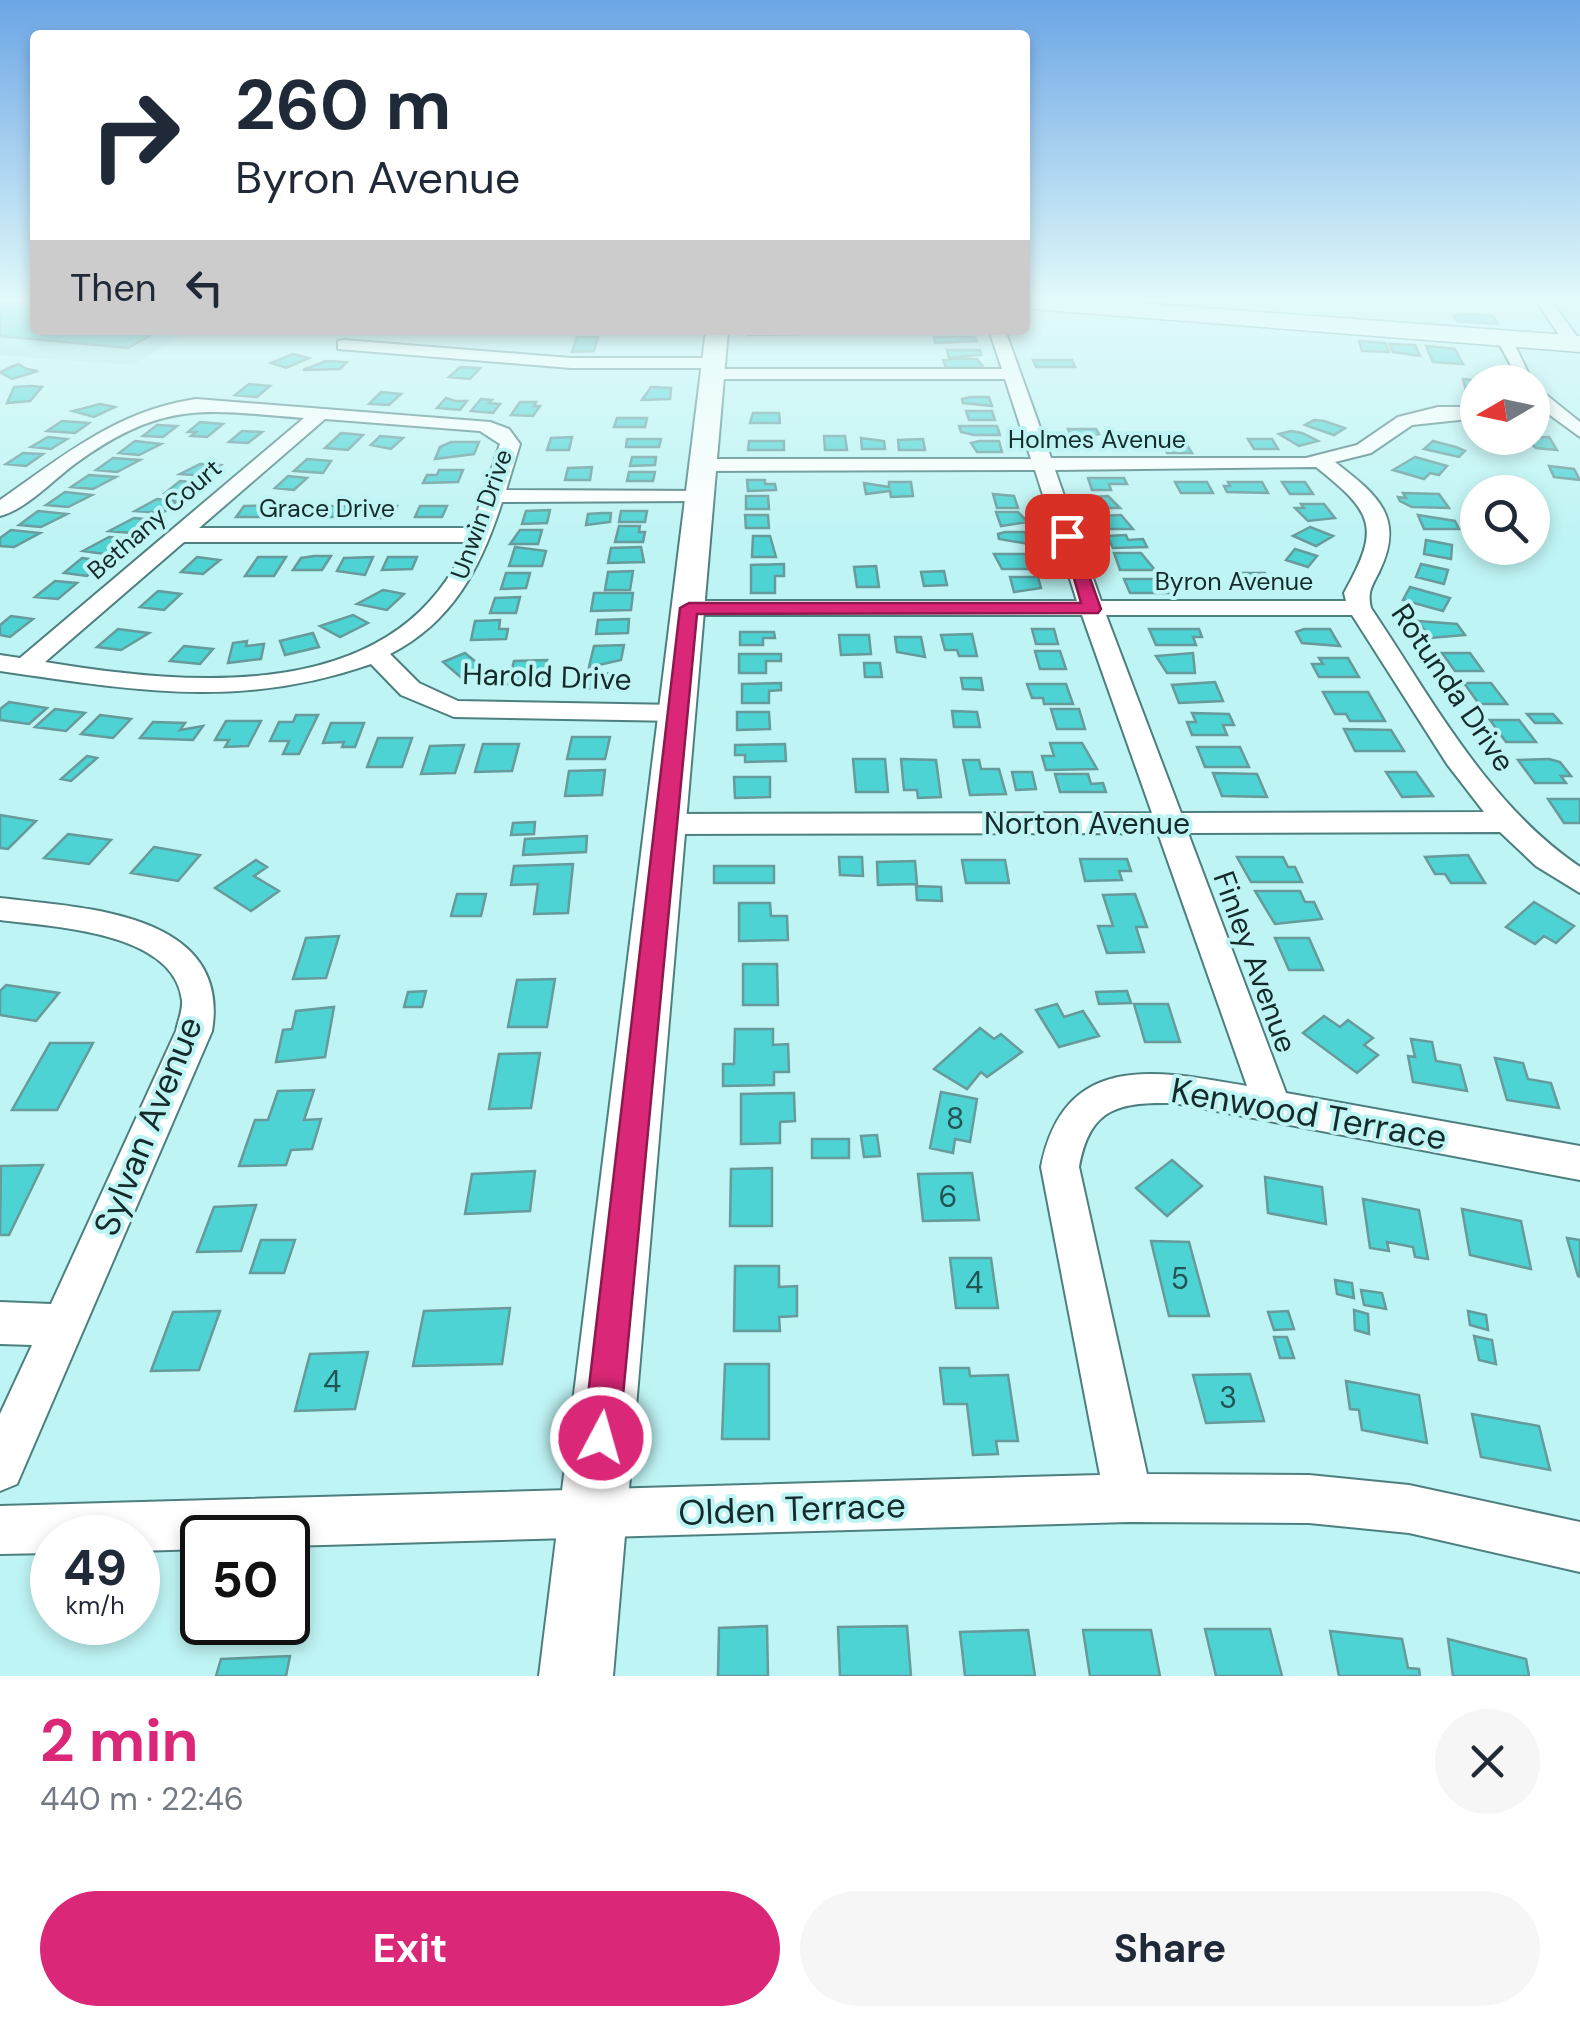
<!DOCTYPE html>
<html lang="en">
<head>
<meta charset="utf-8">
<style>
  :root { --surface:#fff; --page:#f6f6f7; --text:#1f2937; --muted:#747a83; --accent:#db2777 }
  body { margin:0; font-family:"DM Sans",sans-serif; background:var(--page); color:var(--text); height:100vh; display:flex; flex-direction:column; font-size:38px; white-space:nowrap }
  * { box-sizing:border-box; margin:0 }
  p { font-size:32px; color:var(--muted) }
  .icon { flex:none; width:55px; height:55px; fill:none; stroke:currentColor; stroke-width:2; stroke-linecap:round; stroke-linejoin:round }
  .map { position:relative; height:1676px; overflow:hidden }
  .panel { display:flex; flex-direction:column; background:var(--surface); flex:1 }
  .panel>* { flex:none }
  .banner { position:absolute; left:30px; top:30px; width:1000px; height:305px; border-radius:10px; box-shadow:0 5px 15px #0003; background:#fff; color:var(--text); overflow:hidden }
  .needle { width:65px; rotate:261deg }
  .buttons { position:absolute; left:1460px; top:365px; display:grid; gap:20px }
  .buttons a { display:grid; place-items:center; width:90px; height:90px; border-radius:50%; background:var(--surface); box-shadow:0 5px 15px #0003; font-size:50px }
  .speed { position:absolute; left:30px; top:1515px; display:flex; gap:20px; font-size:50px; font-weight:700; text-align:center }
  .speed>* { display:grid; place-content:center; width:130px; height:130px; border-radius:50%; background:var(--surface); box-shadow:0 5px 15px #0003; line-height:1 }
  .speed small { font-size:25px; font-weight:400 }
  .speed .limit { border:5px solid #111; border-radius:15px; background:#fff; color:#111 }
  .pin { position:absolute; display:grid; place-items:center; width:85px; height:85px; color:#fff; margin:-42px; border-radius:20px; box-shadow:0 5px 15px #0006 }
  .me { position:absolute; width:110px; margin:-55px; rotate:6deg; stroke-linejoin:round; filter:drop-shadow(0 0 8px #0008) }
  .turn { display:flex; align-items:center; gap:35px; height:210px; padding:0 40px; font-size:45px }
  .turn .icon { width:130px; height:130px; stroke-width:2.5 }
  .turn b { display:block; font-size:70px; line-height:85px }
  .then { display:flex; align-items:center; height:95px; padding:0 40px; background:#0003; gap:20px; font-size:38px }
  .round { display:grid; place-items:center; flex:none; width:105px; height:105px; border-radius:52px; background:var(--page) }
  .head { display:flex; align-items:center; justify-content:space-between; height:170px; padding:0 40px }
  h1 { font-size:60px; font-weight:700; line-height:75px; color:var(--accent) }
  .cta { display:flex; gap:20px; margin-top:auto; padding:20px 40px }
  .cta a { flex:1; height:115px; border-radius:60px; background:var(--accent); color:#fff; font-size:40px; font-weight:700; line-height:115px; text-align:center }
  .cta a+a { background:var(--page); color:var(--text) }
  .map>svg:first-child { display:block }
</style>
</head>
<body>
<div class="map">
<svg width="1580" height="1676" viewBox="0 0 1580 1676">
  <rect width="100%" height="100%" fill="#bff4f4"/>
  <!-- built -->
  <path fill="#aae8e8" d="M0 302H35V330H192L132 365 0 355Z"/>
  <!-- building -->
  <path fill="#4ed3d4" stroke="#679a9a" stroke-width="2.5" d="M0 302H35V330H160L128 348 0 336Z
    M1471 314 1493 316 1498 324 1457 321 1454 315Z
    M748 330H803V334L748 335Z
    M577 337H598L594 351 572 352Z
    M934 337H975L977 341 935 343Z
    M1359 341 1385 343 1389 352 1362 351Z
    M1389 344 1415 345 1420 356 1393 352Z
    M1426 346 1455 349 1463 364 1433 362Z
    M947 350H980L981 355 949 358Z
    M293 354 309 358 286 368 271 363Z
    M953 359H977L984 368H946L943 360Z
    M1033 360H1072L1075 367H1036Z
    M326 361 347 362 340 369 303 370Z
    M18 364 27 369 38 371 12 379 0 372Z
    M460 367 480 368 470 379 449 377Z
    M1463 379 1482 381 1478 382V399H1468Z
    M249 384 270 386 257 397 235 395Z
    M14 387 31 386 42 387 30 401 7 403Z
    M651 387 671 388 670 399 642 400Z
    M381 392 401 394 389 405 369 404Z
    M970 397H989L992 406 963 403 962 399Z
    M446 398 455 401H467L460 410 437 408Z
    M481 399 492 400 489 403 500 404 493 413 471 411Z
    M520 402H536L534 406H540L533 416 511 415Z
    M100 404 115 407 94 417 73 411Z
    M966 411H992L995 420H969Z
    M753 413H779L780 423H750Z
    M617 418H647L645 427H614Z
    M1314 420 1324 421 1345 428 1334 435 1305 425Z
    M62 421 89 423 75 433 47 431Z
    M200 422 223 424 207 437 191 436 196 432H188Z
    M157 425 177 426 163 437 143 436Z
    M959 426H997L1000 435H974L961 432Z
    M1068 429H1096L1099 434 1072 439Z
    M242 431 262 432 248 443 229 442Z
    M1291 431 1302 433 1318 441 1299 446 1279 434Z
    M341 433 363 435 348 450 325 448Z
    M380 436 403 438 391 449 371 445Z
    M824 436H845L847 450H825Z
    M48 437 67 439 51 449 31 447Z
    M572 437 569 450H547L551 438Z
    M1549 437 1557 450 1536 448 1524 438Z
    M861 438 884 441 885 449H862Z
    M627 439H661L659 447H626Z
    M923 439 925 450H899L898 440Z
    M1170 439H1183L1192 453H1167L1161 443H1172Z
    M1248 439H1272L1278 449H1254Z
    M135 441 161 444 139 455 119 453Z
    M749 441H784V450H748Z
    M979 441H999L1002 452H977L971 443Z
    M1433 441 1456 447 1465 451 1459 457 1424 449Z
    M451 442H479L474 454 435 459 440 447Z
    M23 453 43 454 26 466 6 464Z
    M632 457H656L655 465 630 466Z
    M1415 457 1447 466 1439 475 1430 473 1424 479 1393 470Z
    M113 458 140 460 117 472 96 470Z
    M307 459 331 461 323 473 294 471Z
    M200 464 221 465 208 476 180 474Z
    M1549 466 1574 469 1580 480 1554 477Z
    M592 467 590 480H565L568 468Z
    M439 470H463L458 482 423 483 427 475H437Z
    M629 472H655L653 481H627Z
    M89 475 116 477 93 489 71 487Z
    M288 476 307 478 294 490 275 488Z
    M1088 478H1124L1127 484H1109L1111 490H1092Z
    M747 480H765V484H775L776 490 748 491Z
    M180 481 204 483 185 495 165 493Z
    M889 482H911L913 496 891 497 890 491 866 494 864 483 889 487Z
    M1175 482H1207L1213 493H1181Z
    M1228 482H1262L1268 493 1227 492 1224 486H1230Z
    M1282 482H1305L1313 494H1290Z
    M65 492 92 495 68 507 46 505Z
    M1403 493 1439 494 1449 508 1412 507 1400 501 1398 497 1406 498Z
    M993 494 1014 496 1018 508H997Z
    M746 496H768L769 509H746Z
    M1108 496 1120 508H1096L1091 497Z
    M157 499 177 501 163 513 135 511Z
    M1301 504H1324L1335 518 1308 521 1295 508H1304Z
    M281 505 274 517H236L244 506Z
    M321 506H349L342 517H314Z
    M359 506H397L391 518H363L366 513H355Z
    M420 506H447L442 517H415Z
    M550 510 547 523 522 524 526 511Z
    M38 511 67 514 41 527 19 525Z
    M621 511H647L645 522H619Z
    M996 512H1018L1028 522 1001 526Z
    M602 513H611L610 522 586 525 588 514Z
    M745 515H768L769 528H746Z
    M1121 515 1133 529H1104L1098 516Z
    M1418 515 1455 521 1459 529H1424Z
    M134 518 154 520 147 526 153 527 144 534 109 531Z
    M619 526H640L639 532H645L643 542H615Z
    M1310 527 1333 536 1316 546 1293 536Z
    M11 530 40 533 14 547 0 546V538Z
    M520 530H542L538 544H510Z
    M1005 532H1025L1029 544 999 539 998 534Z
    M1126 535 1128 540 1143 539 1147 547 1113 548 1107 536Z
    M753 536H770L776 557H752Z
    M109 537 131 539 112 555 83 551Z
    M1426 540 1452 545 1451 559 1424 554Z
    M515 547 546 551 542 566H509Z
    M641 547 644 562 608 563 611 548Z
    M1295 549 1317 556 1308 567 1286 560Z
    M1114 553H1141L1155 570H1120Z
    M994 554H1026L1036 569H1002Z
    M314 556H331L322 570H293L301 558Z
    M197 557 220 560 203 574 181 572Z
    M258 557H286L274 576H245Z
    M373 557 365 575 337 571 344 558Z
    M388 557H417L412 569 382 570Z
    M82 558 105 561 87 576 64 573Z
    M784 564V576H775V593H751V565Z
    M1421 564 1448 570 1444 584 1416 577Z
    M876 566 879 587H857L854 567Z
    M633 571 630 590H605L608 572Z
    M944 571 947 585 924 586 921 572Z
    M506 573H530L526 588 501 589Z
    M1236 573H1265L1273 586 1245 587Z
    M1010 577H1038L1041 588 1014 592Z
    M1124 579H1161L1168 593H1130Z
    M55 581 77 583 58 599 35 597Z
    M1410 587 1450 598 1443 611 1403 600Z
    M383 590 404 594 387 610 357 604Z
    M158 591 181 594 164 610 140 607Z
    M594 593H633L631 610 591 611Z
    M520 597 516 613H490L495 598Z
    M353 615 368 623 340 637 320 626Z
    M11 616 33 619 10 637 0 635V625Z
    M629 619 628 633 596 634 598 620Z
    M500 620 499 629H508L506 639 471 640 475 621Z
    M1418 621 1457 624 1465 635 1430 638Z
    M118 629 149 633 121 650 97 647Z
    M1032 629H1054L1058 644H1036Z
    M1149 629H1199L1202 637H1193L1196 645H1156Z
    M1304 629H1330L1340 646 1302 643 1296 632Z
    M740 632H774L775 638H763V645H740Z
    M313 633 319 647 285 655 280 641Z
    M972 634 977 656H959L957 650H945L941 635Z
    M839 635H869L871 654 841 655Z
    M895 637H921L925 657 897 652Z
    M247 641 246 646 264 644 261 659 228 663 233 643Z
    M624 645 621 660 589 667 594 646Z
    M184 646 213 649 200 664 170 661Z
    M1035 651H1060L1066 669H1040Z
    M465 653 487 671 464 680 443 662Z
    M1193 653 1195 673H1167L1156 656Z
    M1442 653H1470L1483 671H1455Z
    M739 654H781V661H766V673H739Z
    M1319 658H1348L1359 677H1319L1312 664H1323Z
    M547 660 541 684H508L514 661Z
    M864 663H880L882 677H865Z
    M619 673 617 688 585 689 588 674Z
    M961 678H981L983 690 963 689Z
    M1215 682 1223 701 1179 703 1172 685Z
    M781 683V690L769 691V703H742V684Z
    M1464 683H1491L1507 704H1479Z
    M1027 684H1066L1073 704H1044L1043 698H1032Z
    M1323 692H1368L1385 721H1350L1346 714H1335Z
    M9 702 47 708 29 724 0 720V709Z
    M55 709 85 713 66 731 35 727Z
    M1051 709H1079L1085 729H1057Z
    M952 711 977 712 980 727H954Z
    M737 712H769L770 729 737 730Z
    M1192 713 1229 714 1234 725H1223L1227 735H1192L1187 722H1196Z
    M1527 714H1553L1561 723H1535Z
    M100 715 131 719 113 738 81 734Z
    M296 715H318L299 754H283L289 741H270L279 722H293Z
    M1490 720H1519L1536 742H1506Z
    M226 721H261L248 746 225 747 229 740H215Z
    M153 722 185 723 180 730 203 726 193 740 140 738Z
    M331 723H364L355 747H342L344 742 323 743Z
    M1344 729 1391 730 1404 751H1355Z
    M572 737H610L605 759H567Z
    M378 738H412L402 767H367Z
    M1050 743H1082L1097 769 1046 770 1042 756H1054Z
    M483 744H519L512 771 475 772Z
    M785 744 786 761 745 762V755H735V745Z
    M464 745 455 773 421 774 430 746Z
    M1197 747H1240L1249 767H1205Z
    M87 756 97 758 71 781 61 779Z
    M853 759H885L888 792H856Z
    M901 759 936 760 941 797 918 798 917 790H904Z
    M1549 759 1560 762 1571 776H1561L1566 783H1535L1518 760Z
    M963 760H979L981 769H999L1006 794 970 795Z
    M605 770 602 795 565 796 569 771Z
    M1012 772H1032L1036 789 1016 790Z
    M1386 772H1416L1433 796 1402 797Z
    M1213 773 1257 774 1267 797 1222 796Z
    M1055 774H1088L1091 784 1103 783 1106 792H1060Z
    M734 777H770V797L735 798Z
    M1548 799H1580V823H1564Z
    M0 815 36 821 8 849 0 848Z
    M535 822 534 834 511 835 513 823Z
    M68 834 111 840 89 864 44 858Z
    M587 836 586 852 523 855 525 839Z
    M154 847 200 855 178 881 131 873Z
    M1468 855 1485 883H1451L1445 874H1435L1425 857Z
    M839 857H862L863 876 840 875Z
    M1237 857H1283L1288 867H1295L1302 882H1251Z
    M1080 859H1127L1131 871H1119L1122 880 1085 881Z
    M256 860 267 867 254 876 279 891 251 911 215 888Z
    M962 860H1005L1009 883H966Z
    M915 861 917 884 878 885 877 862Z
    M573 864 568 913 534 914 538 884 511 885 514 866Z
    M714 866H774V883H714Z
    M916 886 941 887 942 901 917 900Z
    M1255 891H1300L1305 902H1314L1322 919 1275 924Z
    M457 894H486L481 916H451Z
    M1135 894 1147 927H1136L1144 952 1107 953 1098 926H1113L1103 895Z
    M1534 902 1574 926 1556 943 1544 936 1535 944 1506 927Z
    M739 903H770L771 916H787L788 940 739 941Z
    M339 936 326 978 293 979 306 938Z
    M1275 938H1309L1323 970H1289Z
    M743 964H777L778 1005H743Z
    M555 979 547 1027H508L517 980Z
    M6 985 59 993 36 1021 0 1015V991Z
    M426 991 422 1007H404L408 992Z
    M1127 991 1131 1003 1099 1004 1096 992Z
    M1057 1004 1064 1017 1083 1011 1099 1036 1059 1047 1036 1010Z
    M1134 1004H1168L1180 1042H1145Z
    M334 1007 325 1057 276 1062 283 1030 292 1029 296 1011Z
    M1324 1016 1340 1027 1348 1020 1373 1038 1364 1045 1378 1055 1357 1073 1303 1033Z
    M980 1028 994 1039 1001 1034 1022 1052 987 1077 981 1072 967 1089 934 1069Z
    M735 1029H773V1045L788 1044 789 1072H774V1085L723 1086V1064H734Z
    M1411 1039 1432 1042 1436 1061 1460 1065 1467 1091 1413 1082 1408 1056 1415 1057Z
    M50 1043H93L57 1110H12Z
    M540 1053 531 1108 489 1109 499 1054Z
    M1495 1058 1523 1063 1528 1079 1551 1083 1559 1108 1507 1100Z
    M314 1090 304 1120 321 1119 312 1149 291 1150 286 1165 239 1166 255 1120H268L278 1091Z
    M941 1092 977 1099 970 1142 955 1139 953 1153 930 1148Z
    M794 1093 795 1121 780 1122V1143L741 1144V1094Z
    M877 1135 880 1156 864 1157 861 1136Z
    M812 1139H849V1158H812Z
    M1172 1160 1202 1186 1167 1216 1136 1188Z
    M43 1165 9 1235H0L1 1166Z
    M772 1168V1226H730L731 1169Z
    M535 1171 530 1211 465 1214 472 1174Z
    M972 1173 979 1220 923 1221 918 1174Z
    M1265 1177 1322 1187 1326 1224 1268 1213Z
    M1363 1199 1419 1210 1428 1259 1415 1257 1413 1247 1387 1242 1389 1251 1370 1248Z
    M256 1205 241 1251 197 1252 214 1207Z
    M1462 1209 1521 1221 1531 1269 1470 1255Z
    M1567 1238 1580 1240V1277L1578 1276Z
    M261 1240H295L284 1273H250Z
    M1151 1241 1189 1242 1209 1316H1169Z
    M950 1258H991L998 1308H956Z
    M735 1266H779V1287L797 1286V1316L779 1317 780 1331H734Z
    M1335 1280 1352 1283 1354 1298 1337 1294Z
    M1361 1290 1382 1293 1386 1309 1364 1305Z
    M510 1308 502 1364 413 1366 424 1311Z
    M1354 1310 1368 1314 1369 1334 1355 1330Z
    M220 1311 199 1370 151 1371 173 1312Z
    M1288 1311 1294 1329 1274 1330 1268 1312Z
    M1468 1311 1486 1315 1488 1330 1470 1325Z
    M1474 1336 1492 1340 1496 1364 1479 1360Z
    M1274 1337H1287L1294 1358H1280Z
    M368 1352 355 1409 295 1411 310 1354Z
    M725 1364H769V1439H722Z
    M940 1368H969L970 1376 1008 1375 1018 1441H996L998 1454 973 1455 967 1404H944Z
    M1250 1374 1264 1421 1206 1423 1193 1375Z
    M1346 1381 1419 1395 1427 1443 1362 1430 1359 1410 1350 1409Z
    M1472 1414 1539 1426 1550 1470 1481 1457Z
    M767 1626 768 1676H718L719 1628Z
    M907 1626 911 1676H840L838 1627Z
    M1205 1629H1270L1282 1676H1216Z
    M1028 1630 1035 1676H965L960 1632Z
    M1083 1630H1151L1160 1676H1090Z
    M1330 1631 1402 1639 1408 1668 1419 1669 1420 1676H1339Z
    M1448 1639 1526 1659 1529 1676H1453Z
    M290 1656 286 1676H216L221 1659Z"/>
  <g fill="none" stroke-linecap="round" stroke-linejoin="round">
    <defs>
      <path id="street" d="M1537 302H1552L1580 341V348H1568Z
        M989 330H1005L1051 458H1306L1357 445 1398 417 1438 407H1478V418L1412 425 1371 453 1335 462C1377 495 1406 517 1379 572 1372 586 1367 592 1371 608 1432 699 1487 804 1580 867V893L1536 866 1500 832 1188 833 1286 1093 1580 1146V1180L1174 1103C1119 1102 1090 1107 1079 1167L1147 1474 1309 1475 1409 1485 1580 1522V1572L1409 1533 1309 1523 1128 1522 288 1546V1538H202V1549L138 1551V1538H52V1553L0 1554V1506L1100 1475 1041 1167C1064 1051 1156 1070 1247 1086L1158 833 666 834 651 824 666 814 1152 813 1082 615H689L677 608 689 601H1077L1035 470 704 471 694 465 704 459H1031L1005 379H713L704 374 713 369H1002ZM1316 467C1374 513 1381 527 1344 593L1346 601H1101L1055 470ZM1106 615H1352L1447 764 1484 812 1181 813Z
        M1498 335H1510L1534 385 1580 422V437L1532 402V382H1520L1496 338Z
        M344 340 571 358H713L722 363 713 368H571L338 349V341Z
        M196 399 490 422 509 429 520 444 506 490 707 491V499L700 501 502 502C481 567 453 622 390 654L419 683 458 701 678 705 691 713 678 721 454 717 401 695 371 664C239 710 134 690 0 671V655L20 658 304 418C203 410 164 400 76 463 54 479 27 509 0 516V500C63 456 118 410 196 399ZM325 419 480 431 500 444 472 528H199ZM184 542H467C398 706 190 686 45 662Z
        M0 898C83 908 232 912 212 1031L17 1484 0 1491V1414L32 1345 0 1344V1302L51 1304 176 1031C178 1021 183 1010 182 1000 174 931 52 927 0 920Z"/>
      <path id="secondary" d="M706 330H728L613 1676H539Z"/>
      <path id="primary" d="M1025 302H1125L1580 336V352L1033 309 1025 307Z"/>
    </defs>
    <!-- street casing -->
    <use href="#street" stroke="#4d7f7f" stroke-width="4"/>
    <!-- secondary casing -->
    <use href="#secondary" stroke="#4d7f7f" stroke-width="4"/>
    <!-- primary casing -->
    <use href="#primary" stroke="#4d7f7f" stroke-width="3"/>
    <!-- street -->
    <use href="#street" fill="#fff" fill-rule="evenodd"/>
    <!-- secondary -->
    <use href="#secondary" fill="#fff" fill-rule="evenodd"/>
    <!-- primary -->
    <use href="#primary" fill="#fff" fill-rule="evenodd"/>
  </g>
  <!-- sky -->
  <linearGradient id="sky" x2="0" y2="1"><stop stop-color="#6ca6e6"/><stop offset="0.56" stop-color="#e2fafa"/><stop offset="1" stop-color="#e2fafa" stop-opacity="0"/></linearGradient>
  <rect width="1580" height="536" fill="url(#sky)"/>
  <!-- route -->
  <path fill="#db2777" stroke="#8e194d" stroke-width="2.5" d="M1061 533 1075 536 1101 609 1098 613 697 614 619 1438 613 1450 601 1456 589 1450 583 1438 680 608 689 603H1081Z"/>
  <g text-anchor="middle" stroke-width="8" stroke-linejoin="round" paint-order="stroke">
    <!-- far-street labels -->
    <g font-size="25" fill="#152a2a" stroke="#bff4f4">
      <text x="1097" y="448">Holmes Avenue</text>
      <text x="327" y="517">Grace Drive</text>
      <text transform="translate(481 514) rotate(-70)" y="9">Unwin Drive</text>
      <text transform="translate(154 519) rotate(-41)" y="9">Bethany Court</text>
      <text x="1234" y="590">Byron Avenue</text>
    </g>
    <!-- street labels -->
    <g font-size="30" fill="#152a2a" stroke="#bff4f4">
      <text transform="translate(547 677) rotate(2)" y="10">Harold Drive</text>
      <text transform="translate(1453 688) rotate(56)" y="10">Rotunda Drive</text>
      <text x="1087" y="834">Norton Avenue</text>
      <text transform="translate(1255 962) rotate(70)" y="10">Finley Avenue</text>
    </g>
    <!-- near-number labels -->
    <g font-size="30" fill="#235454">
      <text x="955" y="1129">8</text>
      <text x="948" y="1207">6</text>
      <text x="1180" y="1289">5</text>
      <text x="974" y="1293">4</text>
      <text x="332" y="1392">4</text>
      <text x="1228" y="1408">3</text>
    </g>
    <!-- near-street labels -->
    <g font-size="35" fill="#152a2a" stroke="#bff4f4">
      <text transform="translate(1309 1114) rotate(10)" y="12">Kenwood Terrace</text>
      <text transform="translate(148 1126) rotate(-68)" y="12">Sylvan Avenue</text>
      <text transform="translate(792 1509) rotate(-2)" y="12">Olden Terrace</text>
    </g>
  </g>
</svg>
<div class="buttons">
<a><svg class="needle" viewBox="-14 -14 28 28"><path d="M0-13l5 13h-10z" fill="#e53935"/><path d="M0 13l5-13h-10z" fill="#747a83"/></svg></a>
<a><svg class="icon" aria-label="search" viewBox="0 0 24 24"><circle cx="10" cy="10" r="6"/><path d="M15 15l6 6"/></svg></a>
</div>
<div class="speed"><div>49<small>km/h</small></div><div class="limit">50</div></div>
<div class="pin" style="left:1067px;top:536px;background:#d93025"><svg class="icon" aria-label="arrive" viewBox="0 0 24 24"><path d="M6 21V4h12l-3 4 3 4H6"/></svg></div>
<svg class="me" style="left:601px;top:1438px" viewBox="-20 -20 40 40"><circle r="17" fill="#db2777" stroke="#fff" stroke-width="3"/><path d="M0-11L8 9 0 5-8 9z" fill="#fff"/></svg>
<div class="banner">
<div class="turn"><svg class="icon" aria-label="right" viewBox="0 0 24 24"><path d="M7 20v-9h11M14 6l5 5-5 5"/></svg><div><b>260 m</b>Byron Avenue</div></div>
<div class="then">Then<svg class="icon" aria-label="left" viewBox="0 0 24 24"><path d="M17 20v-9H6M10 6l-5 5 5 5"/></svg></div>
</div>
</div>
<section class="panel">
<div class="head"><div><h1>2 min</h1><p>440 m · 22:46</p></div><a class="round"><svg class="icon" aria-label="close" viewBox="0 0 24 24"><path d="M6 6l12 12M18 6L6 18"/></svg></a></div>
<div class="cta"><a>Exit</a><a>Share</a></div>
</section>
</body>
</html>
